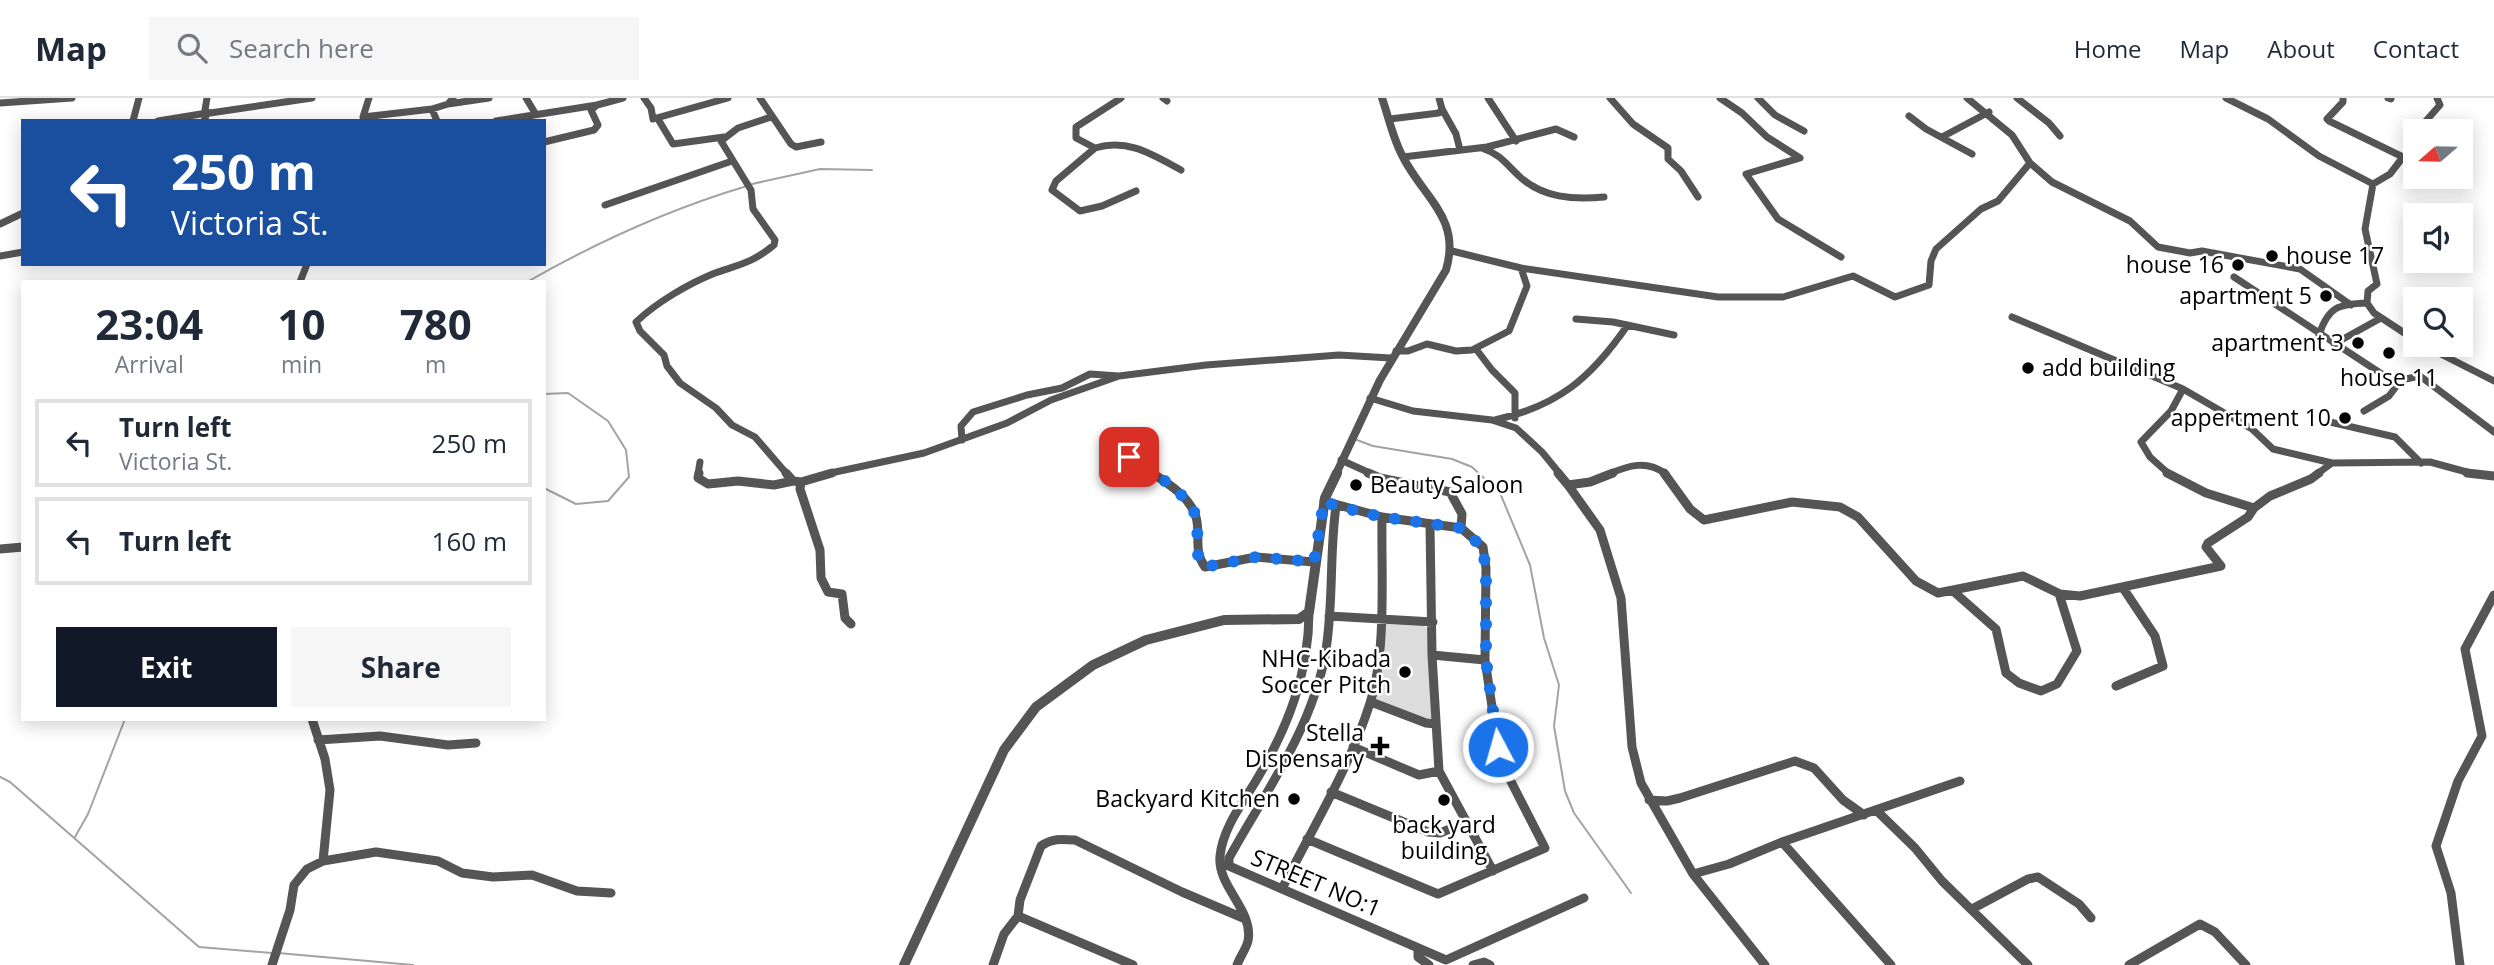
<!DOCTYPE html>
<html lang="en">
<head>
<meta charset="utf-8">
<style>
  :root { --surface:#fff; --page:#f6f6f7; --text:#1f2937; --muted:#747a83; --line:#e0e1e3; --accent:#111827 }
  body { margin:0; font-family:"Open Sans",sans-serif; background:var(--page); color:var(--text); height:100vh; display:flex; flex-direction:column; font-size:26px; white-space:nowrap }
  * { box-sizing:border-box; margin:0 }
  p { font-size:23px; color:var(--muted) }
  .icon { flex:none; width:38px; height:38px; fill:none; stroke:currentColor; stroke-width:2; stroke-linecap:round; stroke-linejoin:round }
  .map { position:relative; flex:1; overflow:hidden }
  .side { position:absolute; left:21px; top:182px; width:525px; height:441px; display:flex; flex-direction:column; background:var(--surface); border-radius:0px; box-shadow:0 4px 18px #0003 }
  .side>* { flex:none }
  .hud { position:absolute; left:21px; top:21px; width:525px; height:147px; border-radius:0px; box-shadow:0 4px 18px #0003; background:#1a4fa0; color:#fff; overflow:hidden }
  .needle { width:46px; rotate:250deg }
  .controls { position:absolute; left:2403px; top:21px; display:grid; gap:14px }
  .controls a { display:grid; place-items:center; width:70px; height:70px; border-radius:0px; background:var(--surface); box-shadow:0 4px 18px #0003; font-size:35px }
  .pin { position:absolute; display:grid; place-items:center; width:60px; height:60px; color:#fff; margin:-30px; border-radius:14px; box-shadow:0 4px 10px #0006 }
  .me { position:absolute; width:77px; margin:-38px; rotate:354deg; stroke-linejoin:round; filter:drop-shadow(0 0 5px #0008) }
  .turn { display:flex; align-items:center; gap:24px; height:147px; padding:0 35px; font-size:32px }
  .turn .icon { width:91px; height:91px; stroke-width:2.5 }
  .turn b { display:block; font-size:49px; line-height:60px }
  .eta { display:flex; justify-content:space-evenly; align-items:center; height:119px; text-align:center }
  .eta b { font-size:42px; font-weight:700; line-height:49px }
  .primary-button { display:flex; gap:14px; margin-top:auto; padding:14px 35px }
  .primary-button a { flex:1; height:80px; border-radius:0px; background:var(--accent); color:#fff; font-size:28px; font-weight:700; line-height:80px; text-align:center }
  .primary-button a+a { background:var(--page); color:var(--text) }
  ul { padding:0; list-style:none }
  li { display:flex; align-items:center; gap:21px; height:88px; margin:0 14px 10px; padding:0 21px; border:4px solid var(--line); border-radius:0px }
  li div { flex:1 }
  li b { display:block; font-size:26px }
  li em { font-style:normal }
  header { display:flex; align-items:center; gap:42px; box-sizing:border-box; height:98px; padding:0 35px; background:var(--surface); border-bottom:2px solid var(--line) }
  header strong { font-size:33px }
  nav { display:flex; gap:38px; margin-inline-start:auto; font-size:24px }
  .search { width:490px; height:63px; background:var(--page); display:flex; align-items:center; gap:18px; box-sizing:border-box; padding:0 24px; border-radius:0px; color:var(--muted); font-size:26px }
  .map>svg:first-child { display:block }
</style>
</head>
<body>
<header>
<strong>Map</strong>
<div class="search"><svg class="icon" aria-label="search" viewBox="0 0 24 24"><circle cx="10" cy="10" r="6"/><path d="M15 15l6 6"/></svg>Search here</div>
<nav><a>Home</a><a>Map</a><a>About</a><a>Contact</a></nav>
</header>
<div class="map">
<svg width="2494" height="867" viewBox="0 0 2494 867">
  <rect width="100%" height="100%" fill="#fff"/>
  <!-- green -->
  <path fill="#dcdcdc" d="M1387 525 1422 527 1427 530 1433 619 1431 623 1375 602 1384 526Z"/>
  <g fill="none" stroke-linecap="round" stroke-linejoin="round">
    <!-- stream -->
    <path stroke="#a3a3a3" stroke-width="2" d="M752 86 820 71 872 72
      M527 184C597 144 670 111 747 88
      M544 296 568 295 608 323 626 352 629 379 608 403 576 406 544 390
      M1357 342 1373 348 1452 361 1472 369 1500 395 1530 467 1544 540 1559 587 1554 628 1565 693 1574 715 1631 795
      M0 679 10 684 199 849 272 855
      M75 739 88 716 125 621
      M278 855 413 867"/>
    <!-- minor-far1 -->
    <path stroke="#555" stroke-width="7" d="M207 0 205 12 210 15 312 0
      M369 0 363 19 432 11 437 23
      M526 0 535 15
      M644 0 651 10 653 21 728 0
      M760 0 791 46 796 49 821 44
      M1121 0 1076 29V40L1095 50C1128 40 1153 57 1181 72
      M1163 0 1167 3
      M1488 0 1516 43
      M1610 0 1633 26 1668 50V61L1681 73 1698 99
      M1720 0 1742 15 1767 39 1800 60 1746 76 1778 121 1841 159
      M1758 0 1775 17 1804 33
      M2017 0 2049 25 2060 38
      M2226 0 2268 21 2319 58 2373 86
      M2343 0V4L2327 21 2329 23 2403 59 2390 76 2373 86 2365 131 2377 186 2368 193 2367 205 2374 215 2415 242
      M2388 0 2391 1
      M0 5 72 0
      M448 6 489 0
      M432 11 448 6 453 0
      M1442 11 1456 36 1460 52
      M1909 18 1926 31 1972 56
      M771 19 738 30 721 43 751 92 753 111 775 142 774 147C752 165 741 166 715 175 688 186 657 204 636 224L640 233 664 257 667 268 680 285 716 310 732 327 755 339 787 376
      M658 21 673 46 724 39
      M1390 21 1439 15 1442 11 1439 0
      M133 23 139 0
      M158 23 207 15 204 23
      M496 23 597 7 623 0
      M2423 33 2425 24 2440 7 2437 0
      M1942 39 1989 14
      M544 44 594 32 598 27 591 12 597 7
      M1095 50 1056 83 1052 92 1080 113 1102 108 1136 93
      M1484 51C1500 56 1507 67 1519 78 1542 100 1574 102 1604 99
      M1403 59 1487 49 1556 31 1574 39
      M2030 65 2052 84 2130 123 2158 149 2190 155 2202 153 2300 171 2351 207
      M605 107 732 63
      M0 126 23 115
      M1452 153 1521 170 1718 199H1783L1853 178 1895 199 1929 187 1931 163 1936 151 1981 111 1998 103 2030 65 2012 37 1967 0
      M0 158 23 154
      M2234 179 2397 286
      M300 184 307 166
      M2012 219 2183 291 2252 331 2273 351 2332 365
      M1576 221 1613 224 1674 237
      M2319 237C2328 209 2338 206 2367 205
      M2334 246 2381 220
      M2423 247 2494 283
      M1476 251 1492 272 1515 295V320
      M1396 253H1408L1427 246 1456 253 1472 252 1509 233 1527 188 1521 170
      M1370 300 1413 313 1492 322 1516 330 1542 354 1560 376
      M2364 313 2389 298 2401 282 2420 278 2494 334
      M1495 322C1558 308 1591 280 1627 228
      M2330 324 2395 339 2421 365
      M962 342 961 328 973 314 1027 297 1062 290 1090 276 1119 278 1206 267 1339 257 1391 260
      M1129 359 1155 376
      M1341 362 1372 376
      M698 376 700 364
      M826 376 924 355 1007 325 1051 302 1119 278
      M1609 376C1629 367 1647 362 1666 376
      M2169 376 2150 359 2141 344 2171 313 2183 291
      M2317 376 2332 365 2430 364 2474 376"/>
    <!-- minor -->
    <path stroke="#555" stroke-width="9" d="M699 375 698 380 708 386 738 383 774 387 793 383
      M786 375 793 383 801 384
      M832 375 801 384 800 391 820 452 821 480 828 494 842 496 845 520 851 526
      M1152 375C1169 386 1190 399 1196 419 1201 437 1193 453 1205 469L1256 459 1314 464
      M1368 375 1380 380 1450 394 1462 416 1461 430
      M1558 375 1568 387 1590 384 1613 375
      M1664 375 1690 411 1704 422 1792 404 1840 409 1858 419 1916 483 1938 495 2023 478 2060 496 2080 498 2221 468 2206 449 2208 445 2248 419 2254 410 2270 398 2311 381 2319 375
      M2167 375 2206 395 2254 410
      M2467 375 2494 378
      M1568 387 1600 432 1621 500 1632 649 1641 685 1693 776 1765 867
      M1336 408C1329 458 1334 508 1325 558 1311 632 1265 695 1229 760V768L1446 862 1584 800
      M1430 427 1432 557 1439 673 1493 773
      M0 451 23 449
      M1953 493 1996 531 2006 575 2019 585 2041 593 2057 586 2077 553 2060 499
      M1329 518 1433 524
      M1432 557 1485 562
      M2116 588 2163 568 2155 538 2123 490
      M1371 604 1426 625 1436 626
      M312 621 325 661 330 692 323 763 376 754 438 763 462 775 493 779 532 777 577 793 611 795
      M318 642 380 638 448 647 476 645
      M1353 649 1419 677 1439 673
      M1331 694 1428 734 1440 735 1467 724
      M1649 702 1667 703 1680 700 1795 663 1814 670 1843 702 1864 717
      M1877 713 1915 750 1942 783 2028 867
      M1307 741 1438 796 1545 750 1500 662 1485 562 1486 470 1483 449 1461 430 1382 419 1324 403
      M1782 744 1891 867
      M1693 776 1729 766 1782 744 1960 683
      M1283 789C1313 729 1350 669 1370 605 1387 553 1381 475 1382 419
      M1972 811 2028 781 2038 779 2079 806 2091 820
      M1018 818 1020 802 1041 748C1052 740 1062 741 1075 742L1182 794 1243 820
      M1418 852V859L1429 867
      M272 867 290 812 294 787 307 771 323 763
      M993 867 1004 836 1018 818 1133 867
      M1237 867C1240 859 1246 851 1248 843 1254 812 1217 789 1220 758 1223 729 1243 705 1257 681 1288 629 1309 575 1309 514
      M1473 867 1484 864 1490 867
      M2129 867 2200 826 2215 834 2246 867
      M2460 867 2451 795 2436 748 2458 683 2482 638 2465 551 2494 497"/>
    <!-- tertiary-far1 -->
    <path stroke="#555" stroke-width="8" d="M1336 376 1380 282 1446 172C1461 121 1426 102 1404 61 1393 42 1389 20 1382 0"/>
    <!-- tertiary -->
    <path stroke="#555" stroke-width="10" d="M904 867 1004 652 1036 609 1093 567 1146 542 1224 522 1299 521 1309 514 1325 400 1337 375"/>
  </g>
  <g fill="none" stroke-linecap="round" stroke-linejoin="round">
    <!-- route -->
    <path stroke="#1a73e8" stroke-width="12" stroke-dasharray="0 21.6" d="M1129 359C1150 374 1180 389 1193 412 1204 430 1189 454 1205 469L1256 459 1314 464 1324 403 1336 408 1382 419 1461 430 1482 449 1486 470V562L1498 649"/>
  </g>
  <!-- markers -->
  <g fill="#000" stroke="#fff" stroke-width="2.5">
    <circle cx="2272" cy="158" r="7"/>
    <circle cx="2238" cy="167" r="7"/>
    <circle cx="2326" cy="198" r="7"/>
    <circle cx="2358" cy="245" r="7"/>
    <circle cx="2389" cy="255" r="7"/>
    <circle cx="2028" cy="270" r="7"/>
    <circle cx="2345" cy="320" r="7"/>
    <circle cx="1356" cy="387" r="7"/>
    <circle cx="1405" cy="574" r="7"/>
    <path d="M1376.5 637.5h7v7h7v7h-7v7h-7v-7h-7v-7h7z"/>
    <circle cx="1294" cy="701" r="7"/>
    <circle cx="1444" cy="702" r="7"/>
  </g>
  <g text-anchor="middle" stroke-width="5" stroke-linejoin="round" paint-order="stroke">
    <!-- poi labels -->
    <g font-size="23" fill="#000" stroke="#fff" text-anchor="end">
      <text x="2286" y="166" text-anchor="start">house 17</text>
      <text x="2224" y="175">house 16</text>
      <text x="2312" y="206">apartment 5</text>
      <text x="2344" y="253">apartment 3</text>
      <text x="2042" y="278" text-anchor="start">add building</text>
      <text x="2389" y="288" text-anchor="middle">house 11</text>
      <text x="2331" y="328">appertment 10</text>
      <text x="1370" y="395" text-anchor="start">Beauty Saloon</text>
      <text x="1391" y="569">NHC-Kibada<tspan x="1391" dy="26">Soccer Pitch</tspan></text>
      <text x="1364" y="643">Stella<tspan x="1364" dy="26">Dispensary</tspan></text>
      <text x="1280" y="709">Backyard Kitchen</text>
      <text x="1444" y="735" text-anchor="middle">back yard<tspan x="1444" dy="26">building</tspan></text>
    </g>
    <!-- street labels -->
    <g font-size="23" fill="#000" stroke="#fff">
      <text transform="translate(1316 785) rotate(23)" y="8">STREET NO:1</text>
    </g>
  </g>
</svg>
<div class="controls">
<a><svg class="needle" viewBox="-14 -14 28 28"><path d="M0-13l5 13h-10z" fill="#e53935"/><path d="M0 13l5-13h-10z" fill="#747a83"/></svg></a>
<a><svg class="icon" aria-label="sound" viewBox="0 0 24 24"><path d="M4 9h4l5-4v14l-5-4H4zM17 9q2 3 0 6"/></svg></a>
<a><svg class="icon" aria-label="search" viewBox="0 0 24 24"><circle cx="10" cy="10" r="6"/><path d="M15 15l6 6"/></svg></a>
</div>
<div class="pin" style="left:1129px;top:359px;background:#d93025"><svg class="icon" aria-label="arrive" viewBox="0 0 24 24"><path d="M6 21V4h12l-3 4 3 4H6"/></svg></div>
<svg class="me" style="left:1498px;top:649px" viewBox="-20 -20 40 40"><circle r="17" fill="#1a73e8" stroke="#fff" stroke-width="3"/><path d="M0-11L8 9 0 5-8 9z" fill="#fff"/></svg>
<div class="hud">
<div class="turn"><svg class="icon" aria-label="left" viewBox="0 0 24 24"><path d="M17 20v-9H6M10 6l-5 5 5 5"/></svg><div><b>250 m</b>Victoria St.</div></div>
</div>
<section class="side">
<div class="eta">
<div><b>23:04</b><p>Arrival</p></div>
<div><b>10</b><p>min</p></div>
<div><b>780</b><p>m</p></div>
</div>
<ul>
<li><svg class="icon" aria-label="left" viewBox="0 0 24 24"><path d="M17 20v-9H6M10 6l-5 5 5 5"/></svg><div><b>Turn left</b><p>Victoria St.</p></div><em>250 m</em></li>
<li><svg class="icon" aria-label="left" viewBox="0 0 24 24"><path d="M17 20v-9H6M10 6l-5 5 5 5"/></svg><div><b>Turn left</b></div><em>160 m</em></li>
</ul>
<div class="primary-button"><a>Exit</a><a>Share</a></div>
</section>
</div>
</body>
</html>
